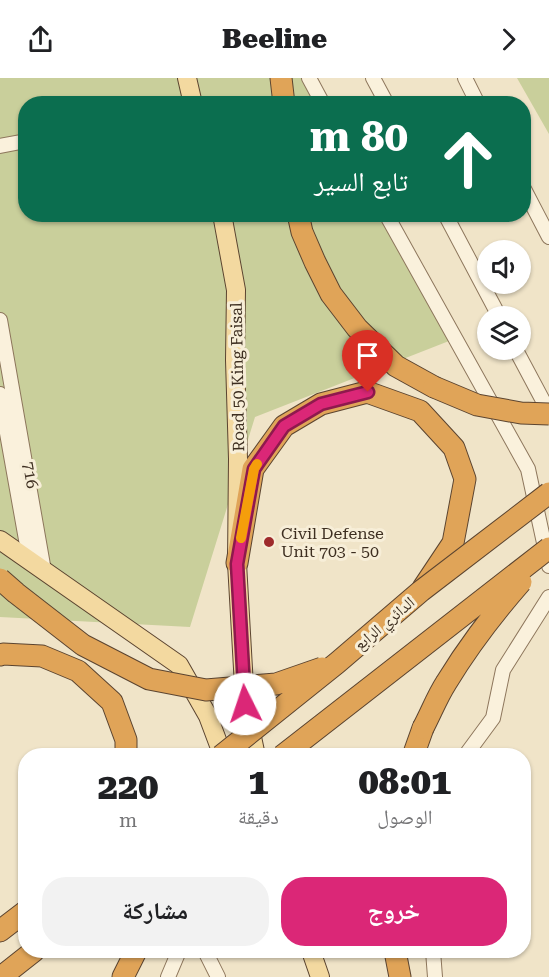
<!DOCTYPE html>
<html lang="ar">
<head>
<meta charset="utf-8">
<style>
  :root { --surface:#fff; --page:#f2f2f2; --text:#202124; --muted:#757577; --accent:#db2777 }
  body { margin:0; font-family:"Roboto Serif","Noto Naskh Arabic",serif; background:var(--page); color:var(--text); direction:rtl; height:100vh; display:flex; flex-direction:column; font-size:22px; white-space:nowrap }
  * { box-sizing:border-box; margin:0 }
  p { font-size:20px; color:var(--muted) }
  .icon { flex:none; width:33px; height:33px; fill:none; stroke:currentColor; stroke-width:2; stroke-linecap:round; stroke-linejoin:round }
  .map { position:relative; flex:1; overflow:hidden; direction:ltr }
  .details { position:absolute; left:18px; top:670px; width:513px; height:210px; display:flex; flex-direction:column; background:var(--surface); border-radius:24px; box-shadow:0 2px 4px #0004; direction:rtl }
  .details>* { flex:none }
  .top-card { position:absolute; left:18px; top:18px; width:513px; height:126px; border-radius:24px; box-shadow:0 2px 4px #0004; direction:rtl; background:#0b6e4f; color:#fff; overflow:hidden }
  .tools { position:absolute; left:477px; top:162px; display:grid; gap:12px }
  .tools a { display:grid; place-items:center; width:54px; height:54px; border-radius:50%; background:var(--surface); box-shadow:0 2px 4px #0004; font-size:30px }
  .pin { position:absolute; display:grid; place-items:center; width:51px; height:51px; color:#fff; margin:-62px -26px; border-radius:50% 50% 50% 0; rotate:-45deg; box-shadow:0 0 6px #0007 }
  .pin .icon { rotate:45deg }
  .me { position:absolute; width:66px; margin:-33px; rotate:356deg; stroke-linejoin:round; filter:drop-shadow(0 0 4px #0008) }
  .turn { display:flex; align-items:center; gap:21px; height:126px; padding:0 24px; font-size:27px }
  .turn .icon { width:78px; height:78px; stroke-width:2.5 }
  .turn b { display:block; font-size:42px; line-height:51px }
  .eta { display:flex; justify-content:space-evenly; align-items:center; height:102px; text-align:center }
  .eta b { font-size:36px; font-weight:800; line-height:42px }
  .primary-button { display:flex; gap:12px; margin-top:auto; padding:12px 24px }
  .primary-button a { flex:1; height:69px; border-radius:24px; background:var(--accent); color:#fff; font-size:24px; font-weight:800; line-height:69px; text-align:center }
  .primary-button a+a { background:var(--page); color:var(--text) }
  header { display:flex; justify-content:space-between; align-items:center; height:78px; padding:0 24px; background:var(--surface); font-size:27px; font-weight:800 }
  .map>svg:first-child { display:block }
</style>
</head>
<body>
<header><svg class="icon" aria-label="forward" viewBox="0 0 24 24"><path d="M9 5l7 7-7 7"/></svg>Beeline<svg class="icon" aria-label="share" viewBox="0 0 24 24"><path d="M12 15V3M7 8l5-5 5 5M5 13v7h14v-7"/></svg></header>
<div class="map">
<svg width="549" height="899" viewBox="0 0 549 899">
  <rect width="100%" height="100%" fill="#f0e4c8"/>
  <!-- green -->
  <path fill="#c9cf9b" d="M0 0H315L328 25 26 26V136L384 137 449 263 255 339 190 549 0 539Z
    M517 0H549V56Z"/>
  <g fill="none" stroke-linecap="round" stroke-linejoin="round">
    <defs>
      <path id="minor" d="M309 0 323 26
        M373 0 387 26
        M465 0 478 26
        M0 68 26 63
        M524 111 549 159
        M386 136 528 391 549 488
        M445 136 499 238
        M0 242 44 493
        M516 272 549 334
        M0 316 30 484
        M465 678 493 640 503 592 549 519
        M205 873 218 899
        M433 873 435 899
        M168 899 179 873"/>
      <path id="major" d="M187 0 193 26
        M222 136 236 212 235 282 238 381 237 485 245 626 256 678
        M0 462 179 587 208 638 223 678
        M311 873 320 899"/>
      <path id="highway" d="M281 0 284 26
        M298 136 302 154 315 184 331 216 357 250 396 288 434 309
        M237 485 253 391 284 348 321 326 367 314 420 333 454 370 465 401 453 465 423 510
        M0 577 3 576 42 578 78 593 112 624 126 662V678
        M413 678 423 650
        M0 853 26 833
        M395 873 400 899
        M1 899 34 873
        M123 899 136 873"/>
    </defs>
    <!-- minor casing -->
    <use href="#minor" stroke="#8d765c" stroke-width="16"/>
    <!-- major casing -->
    <use href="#major" stroke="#5b4430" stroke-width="20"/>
    <!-- highway casing -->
    <use href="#highway" stroke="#5b4430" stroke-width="23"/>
    <!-- minor -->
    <use href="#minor" stroke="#faf1dc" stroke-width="14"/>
    <!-- major -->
    <use href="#major" stroke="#f3d9a0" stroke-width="18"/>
    <!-- highway -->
    <use href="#highway" stroke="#e0a458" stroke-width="21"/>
    <defs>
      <path id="highway-bridge" d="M434 309 477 327 521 335 549 336
        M0 501 16 515 83 567 149 601 206 612 276 606 322 590
        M423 650C431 635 437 619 446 605 468 569 493 536 521 504
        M221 678 337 585 421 513 549 415
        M282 678 549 470"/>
    </defs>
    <!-- highway-bridge casing -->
    <use href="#highway-bridge" stroke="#5b4430" stroke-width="23" stroke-linecap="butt"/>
    <!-- highway-bridge -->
    <use href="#highway-bridge" stroke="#e0a458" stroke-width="21"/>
  </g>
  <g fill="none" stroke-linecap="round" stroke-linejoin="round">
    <defs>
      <path id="route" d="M245 626 237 486 254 391 284 348 321 326 368 314"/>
    </defs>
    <!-- route casing -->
    <use href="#route" stroke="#8e194d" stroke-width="15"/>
    <!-- route -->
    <use href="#route" stroke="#db2777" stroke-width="10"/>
    <!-- slow -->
    <path stroke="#f59e0b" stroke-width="10" d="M241 460 254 391 257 386"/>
  </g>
  <!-- markers -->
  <circle fill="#9e2a2b" stroke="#f7eed8" stroke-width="2" cx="269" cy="464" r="6"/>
  <g text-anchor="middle" stroke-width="6" stroke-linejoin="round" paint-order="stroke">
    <!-- street labels -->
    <g font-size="16" fill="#3d2e20" stroke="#f7eed8">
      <text transform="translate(237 299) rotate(-91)" y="6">Road 50 King Faisal</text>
      <text transform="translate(31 397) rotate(80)" y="6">716</text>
      <text transform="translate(384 545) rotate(-40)" y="6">الدائري الرابع</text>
    </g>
    <!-- poi labels -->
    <g font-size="16" fill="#3d2e20" stroke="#f7eed8" text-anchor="start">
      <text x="281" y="461">Civil Defense<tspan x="281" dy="18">Unit 703 - 50</tspan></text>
    </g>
  </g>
</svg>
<div class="tools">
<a><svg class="icon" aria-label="sound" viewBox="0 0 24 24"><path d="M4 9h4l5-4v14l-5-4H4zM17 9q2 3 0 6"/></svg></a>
<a><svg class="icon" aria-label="layers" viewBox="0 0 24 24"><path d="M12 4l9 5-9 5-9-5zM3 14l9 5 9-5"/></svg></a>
</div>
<div class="pin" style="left:368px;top:314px;background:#d93025"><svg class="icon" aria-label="arrive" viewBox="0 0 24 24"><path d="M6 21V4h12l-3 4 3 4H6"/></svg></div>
<svg class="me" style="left:245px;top:626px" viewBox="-20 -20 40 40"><circle r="19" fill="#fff"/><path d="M0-13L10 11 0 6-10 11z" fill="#db2777"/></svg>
<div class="top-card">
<div class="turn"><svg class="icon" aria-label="ahead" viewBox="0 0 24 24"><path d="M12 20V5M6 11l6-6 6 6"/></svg><div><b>80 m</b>تابع السير</div></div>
</div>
<section class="details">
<div class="eta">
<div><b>08:01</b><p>الوصول</p></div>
<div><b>1</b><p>دقيقة</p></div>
<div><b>220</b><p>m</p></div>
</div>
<div class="primary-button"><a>خروج</a><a>مشاركة</a></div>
</section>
</div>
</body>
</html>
